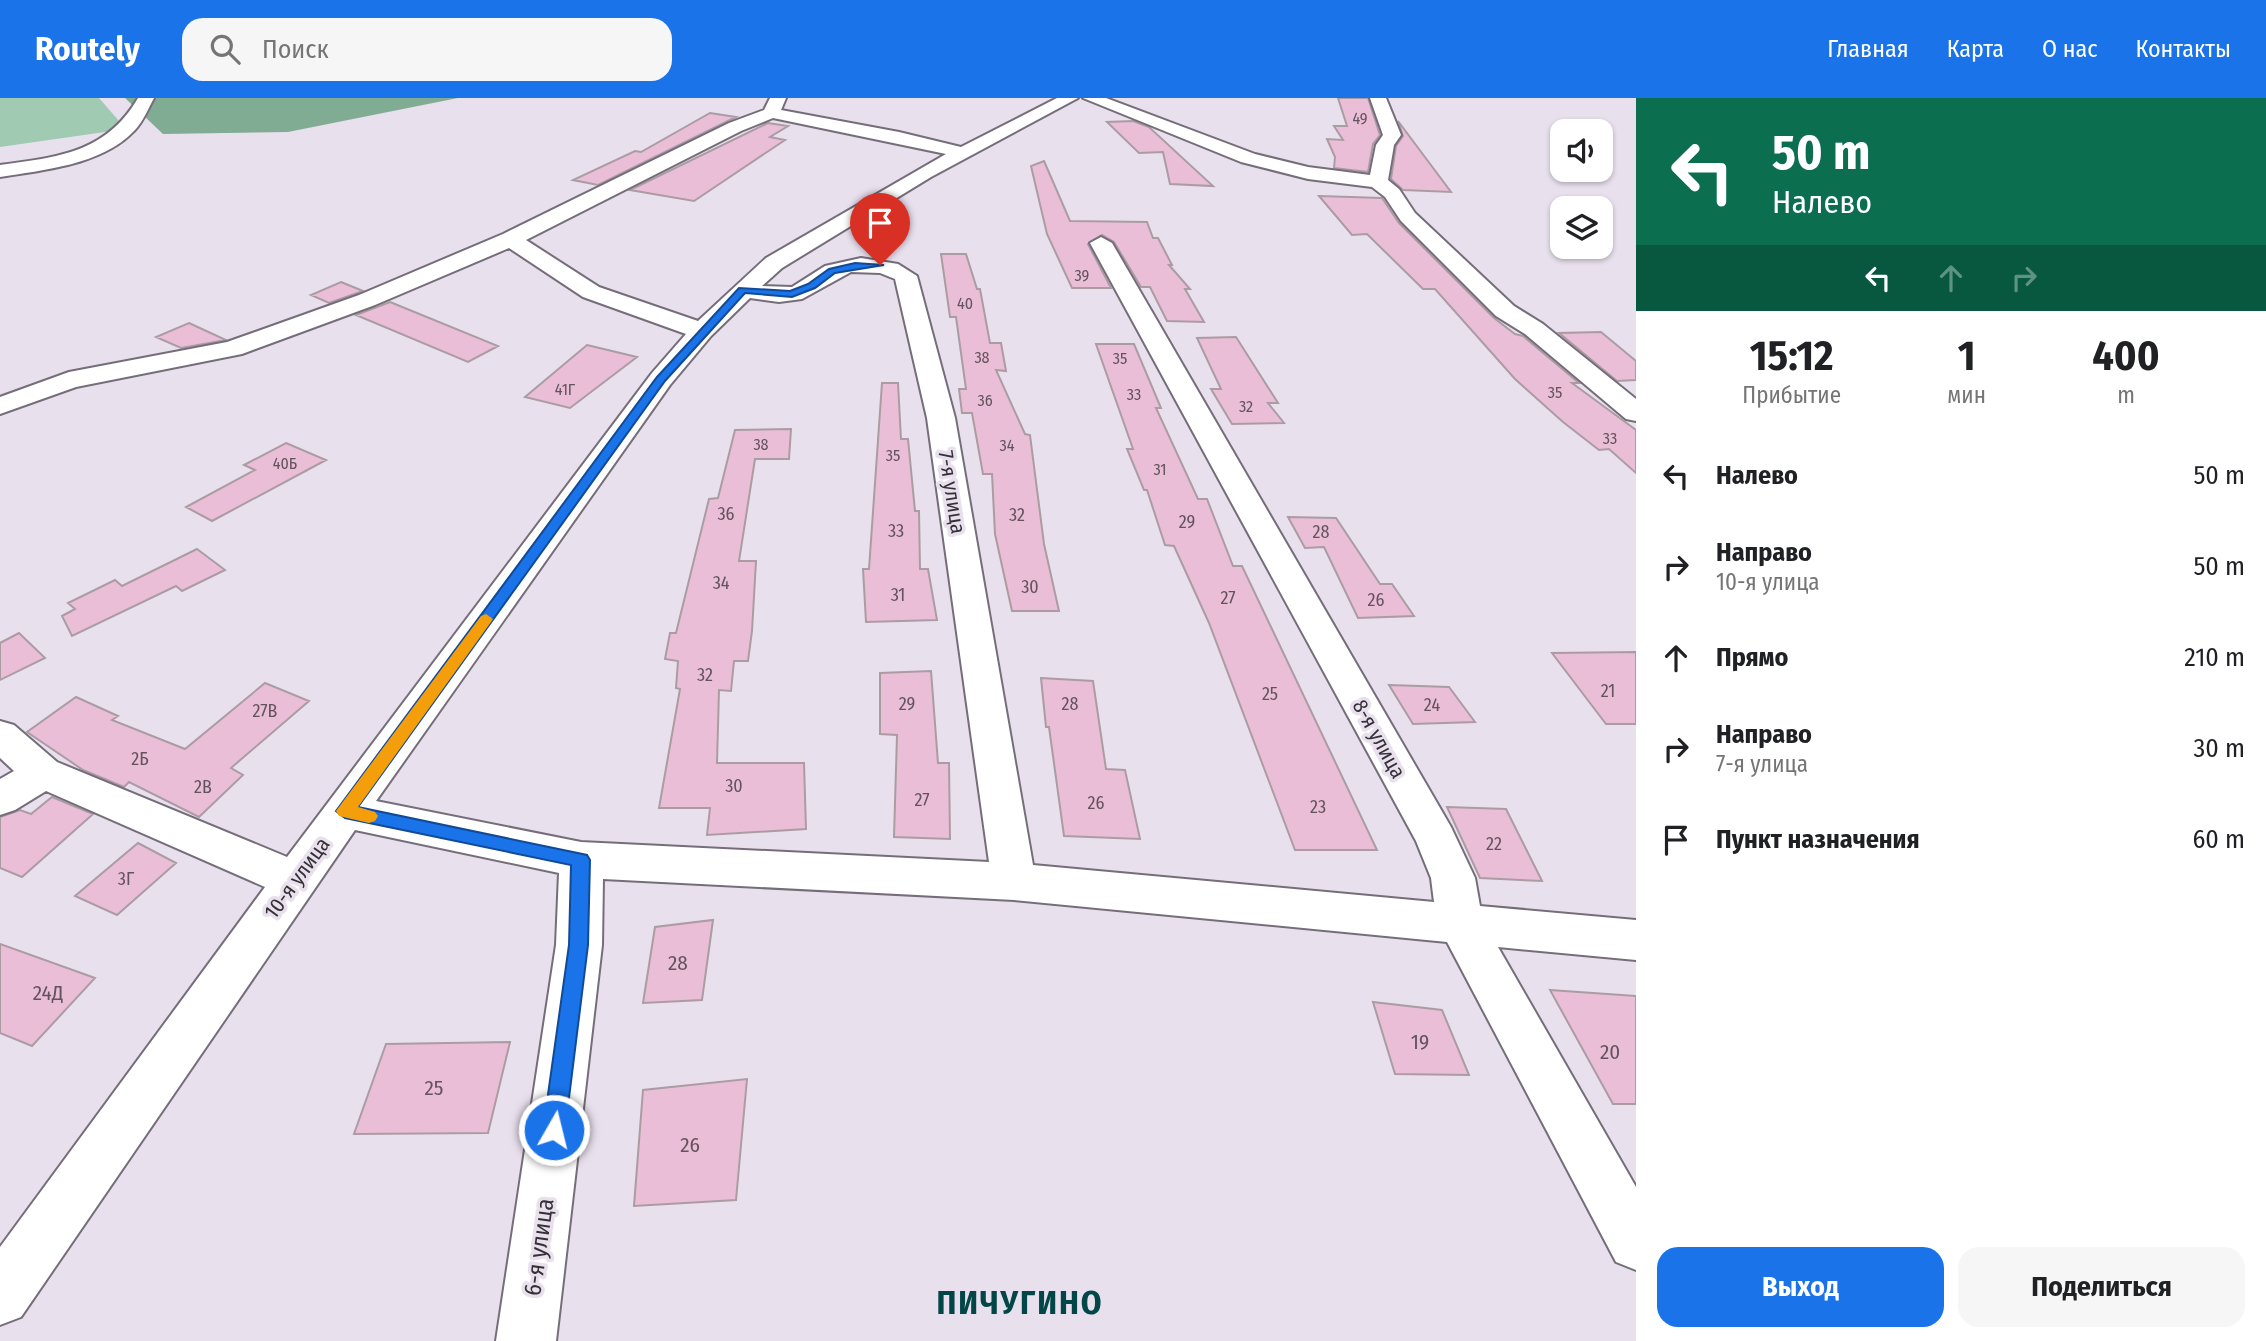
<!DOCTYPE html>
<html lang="ru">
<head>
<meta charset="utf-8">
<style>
  :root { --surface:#fff; --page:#f6f6f6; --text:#202124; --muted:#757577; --accent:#1a73e8 }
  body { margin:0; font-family:"Fira Sans Condensed",sans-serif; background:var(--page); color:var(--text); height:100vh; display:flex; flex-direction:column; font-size:26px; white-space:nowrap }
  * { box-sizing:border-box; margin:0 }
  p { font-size:23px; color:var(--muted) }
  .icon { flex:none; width:38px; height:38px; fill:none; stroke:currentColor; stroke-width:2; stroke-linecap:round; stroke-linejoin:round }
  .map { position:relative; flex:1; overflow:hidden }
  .panel { display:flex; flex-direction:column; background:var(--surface); width:630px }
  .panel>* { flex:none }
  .banner { background:#0b6e4f; color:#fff; overflow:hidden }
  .controls { position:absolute; left:1550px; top:21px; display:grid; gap:14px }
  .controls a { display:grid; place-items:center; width:63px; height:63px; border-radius:14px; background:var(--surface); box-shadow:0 2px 5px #0004; font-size:35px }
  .pin { position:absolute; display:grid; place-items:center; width:60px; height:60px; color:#fff; margin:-72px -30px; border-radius:50% 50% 50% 0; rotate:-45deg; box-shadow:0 0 7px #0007 }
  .pin .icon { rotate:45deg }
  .me { position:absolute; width:77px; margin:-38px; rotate:8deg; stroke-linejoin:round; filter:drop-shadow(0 0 5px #0008) }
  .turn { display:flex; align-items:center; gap:24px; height:147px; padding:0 21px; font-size:32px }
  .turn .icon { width:91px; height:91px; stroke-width:2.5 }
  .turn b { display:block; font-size:49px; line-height:60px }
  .lanes { display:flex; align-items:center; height:66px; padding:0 21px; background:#0003; justify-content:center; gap:35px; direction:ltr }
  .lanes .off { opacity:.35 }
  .eta { display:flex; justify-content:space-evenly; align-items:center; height:119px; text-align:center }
  .eta b { font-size:42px; font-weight:700; line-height:49px }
  .button { display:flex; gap:14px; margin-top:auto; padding:14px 21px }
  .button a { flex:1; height:80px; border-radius:21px; background:var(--accent); color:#fff; font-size:28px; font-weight:700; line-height:80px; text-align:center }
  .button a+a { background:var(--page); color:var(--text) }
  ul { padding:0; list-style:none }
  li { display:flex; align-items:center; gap:21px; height:91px; padding:0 21px }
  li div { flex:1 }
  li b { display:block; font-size:26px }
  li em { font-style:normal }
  header { display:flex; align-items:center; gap:42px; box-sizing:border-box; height:98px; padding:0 35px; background:var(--accent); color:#fff }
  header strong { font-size:33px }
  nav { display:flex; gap:38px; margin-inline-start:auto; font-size:24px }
  .search { width:490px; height:63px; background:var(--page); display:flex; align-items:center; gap:18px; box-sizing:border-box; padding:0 24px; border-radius:21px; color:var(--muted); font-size:26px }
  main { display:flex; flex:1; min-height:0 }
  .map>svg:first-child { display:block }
</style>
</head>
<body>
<header>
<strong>Routely</strong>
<div class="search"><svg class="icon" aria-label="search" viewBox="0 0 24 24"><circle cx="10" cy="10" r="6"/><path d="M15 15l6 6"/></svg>Поиск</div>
<nav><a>Главная</a><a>Карта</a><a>О нас</a><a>Контакты</a></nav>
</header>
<main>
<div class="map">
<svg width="1636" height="1243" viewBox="0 0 1636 1243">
  <rect width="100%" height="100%" fill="#e9e0ee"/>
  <!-- green -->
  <path fill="#a1cab2" d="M0 0H99L126 31 0 49Z"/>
  <!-- forest -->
  <path fill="#7fac92" d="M125 0H458L288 34 163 36Z"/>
  <!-- building -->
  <path fill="#ebbed8" stroke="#ab9ca4" stroke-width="2" d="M1338 0H1368L1380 37 1373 46 1368 74 1334 70 1335 59 1327 41 1343 42 1334 28H1347Z
    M710 15 736 19 598 87 573 82 635 53 641 54Z
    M1133 23 1149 29 1213 88 1170 86 1163 54 1139 55 1107 24Z
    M1398 23 1451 94 1403 92 1391 81 1396 48 1403 38Z
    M768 25 788 28 770 39 785 42 694 103 630 92Z
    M1044 63 1070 123 1147 124 1153 140H1158L1172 167H1169L1190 191H1185L1204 224 1167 223 1150 189H1141L1114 144 1102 137 1088 146 1111 190H1072L1047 136 1031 68Z
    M1319 98 1382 100 1399 125 1494 220 1515 236 1523 238 1579 285H1572L1636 332V375L1609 351 1599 352 1563 324 1515 281 1435 191H1423L1367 136 1352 137Z
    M941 156H966L977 191H980L990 245H1001L1006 273 996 272 1025 336 1030 337 1044 446 1059 513H1012L995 436 992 376H983L972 315H962L959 291H966L956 219H950Z
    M341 184 363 193 329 205 311 197Z
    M390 204 498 248 468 264 356 217Z
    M189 225 226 242 181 250 156 239Z
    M1601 234 1636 263V282L1617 283 1559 235Z
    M1236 239 1278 305H1268L1284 325 1232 326 1211 291H1221L1197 240Z
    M1096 246H1134L1161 310H1156L1198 401H1207L1233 468H1242L1377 752H1295L1209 525 1174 448 1165 447 1147 392H1144L1127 351H1133Z
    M587 247 637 259 570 310 525 299Z
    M882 285H898L901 341H908L915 413H919L920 471H928L937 522 866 524 863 471H869Z
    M791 331 789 361H755L739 463H756L752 533 748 563H734L731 593 719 592 717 665H804L806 731 707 737 710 710H659L680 591 676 590 678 563 665 561 670 535H676L709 401 718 400 735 332Z
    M286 345 326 362 212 423 186 409 255 372 244 367Z
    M1288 419 1336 420 1380 486H1392L1414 518 1358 520 1324 449 1305 450Z
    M197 451 225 472 182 493 176 488 72 538 62 518 75 511 68 505 115 482 122 488Z
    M19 535 45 560 0 582V545Z
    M1636 554V626H1606L1552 555Z
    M931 573 938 665H949L950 741 894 739 897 637 880 636V575Z
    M1041 580 1093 583 1106 671 1125 672 1140 741 1064 738 1049 629H1046Z
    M265 585 309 603 231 670 243 677 199 719 129 684 124 689 83 672 27 634 76 599 118 618 112 622 185 651Z
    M1389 587 1449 589 1475 624 1413 626Z
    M52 699 93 716 22 779 0 770V719L20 712 31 716Z
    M1447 709 1506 711 1542 783 1480 780Z
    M138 745 176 765 117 817 75 798Z
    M713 822 702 902 643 905 655 829Z
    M0 846 95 880 32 948 0 935Z
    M1550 892 1636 898V1006H1613Z
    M1373 904 1442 912 1469 977 1395 976Z
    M510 944 488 1035 354 1036 386 946Z
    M747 981 736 1102 634 1108 643 992Z"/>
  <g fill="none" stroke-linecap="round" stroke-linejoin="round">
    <defs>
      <path id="minor" d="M138 0H154C148 11 143 24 134 33 102 67 43 72 0 79V67C58 59 106 55 138 0Z
        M770 0H786L781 12 899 34 961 49 1057 0H1078L931 79 782 170 762 188 792 189 825 168 861 160 898 166 917 178 955 320 1033 767 1434 804 1431 780 1416 743 1090 145 1101 139 1112 145 1451 729 1475 780 1480 808 1636 822V862L1498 849 1636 1089V1172L1616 1164 1447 844 1014 802 603 781 602 847 556 1243H496L556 847 559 775 355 732 21 1219 0 1227V1149L265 789 46 693 15 712 0 717V681L14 673 0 660V623L14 627 57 664 287 759 652 275 686 236 583 199 509 150 375 207 242 256 76 289 0 316V299L69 274 227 244 359 197 503 136 729 25 764 12ZM773 20 946 56 766 160 698 223 599 189 526 142 741 33ZM851 174 880 175 895 181 927 320 989 764 581 744 376 703 670 287 711 238 750 200 779 204 802 201Z
        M1083 0H1106L1255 56 1308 69 1370 77 1376 47 1383 37 1370 0H1386L1401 37 1394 47 1388 82 1399 91 1415 115 1514 208 1543 226 1636 301V323L1626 321 1525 236 1496 218 1401 123 1385 99 1372 89 1308 81 1241 64Z"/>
    </defs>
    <!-- minor casing -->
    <use href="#minor" stroke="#756e7a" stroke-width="4"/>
    <!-- minor -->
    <use href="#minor" fill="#fff" fill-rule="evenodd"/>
  </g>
  <!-- route -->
  <path fill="#1a73e8" stroke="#114b97" stroke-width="2" d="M855 165 884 167 835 175 815 190 792 199 745 195 665 283 358 709 587 757 590 762 588 847 565 1032 562 1039 554 1042 547 1039 543 1032 569 847 571 767 345 720 336 713 657 279 739 190 790 193 808 186 829 171Z"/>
  <!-- slow -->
  <path fill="#f59e0b" d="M486 516 493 521 491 524 358 709 375 714 378 718 375 723 369 725 339 718 336 713 339 709 481 518Z"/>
  <g text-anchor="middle" stroke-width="7" stroke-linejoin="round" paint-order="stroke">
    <!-- far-number labels -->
    <g font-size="16" fill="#62545e">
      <text x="1360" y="26">49</text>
      <text x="1082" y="183">39</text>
      <text x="965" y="211">40</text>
      <text x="982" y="265">38</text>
      <text x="1120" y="266">35</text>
      <text x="565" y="297">41Г</text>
      <text x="1555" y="300">35</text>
      <text x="1134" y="302">33</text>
      <text x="985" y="308">36</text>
      <text x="1246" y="314">32</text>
      <text x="1610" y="346">33</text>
      <text x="761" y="352">38</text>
      <text x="1007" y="353">34</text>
      <text x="893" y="363">35</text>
      <text x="285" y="371">40Б</text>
      <text x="1160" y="377">31</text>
    </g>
    <!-- number labels -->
    <g font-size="18" fill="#62545e">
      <text x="726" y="422">36</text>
      <text x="1017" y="423">32</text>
      <text x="1187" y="430">29</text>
      <text x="896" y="439">33</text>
      <text x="1321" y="440">28</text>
      <text x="721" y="491">34</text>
      <text x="1030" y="495">30</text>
      <text x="898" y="503">31</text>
      <text x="1228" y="506">27</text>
      <text x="1376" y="508">26</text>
      <text x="705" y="583">32</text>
      <text x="1608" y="599">21</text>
      <text x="1270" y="602">25</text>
      <text x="907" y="612">29</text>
      <text x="1070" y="612">28</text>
      <text x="1432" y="613">24</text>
      <text x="265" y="619">27В</text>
      <text x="140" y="667">2Б</text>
      <text x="734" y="694">30</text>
      <text x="203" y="695">2В</text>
      <text x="922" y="708">27</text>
      <text x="1096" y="711">26</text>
      <text x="1318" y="715">23</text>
      <text x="1494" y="752">22</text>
      <text x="126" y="787">3Г</text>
    </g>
    <!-- street labels -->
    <g font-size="21" fill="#343036" stroke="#e9e0ee">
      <text transform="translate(952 394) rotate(81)" y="7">7-я улица</text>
      <text transform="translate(1379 641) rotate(61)" y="7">8-я улица</text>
      <text transform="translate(297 780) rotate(-54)" y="7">10-я улица</text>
    </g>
    <!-- near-number labels -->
    <g font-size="21" fill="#62545e">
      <text x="678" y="872">28</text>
      <text x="48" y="902">24Д</text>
      <text x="1420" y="951">19</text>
      <text x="1610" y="961">20</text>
      <text x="434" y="997">25</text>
      <text x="690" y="1054">26</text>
    </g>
    <!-- near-street labels -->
    <g font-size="24" fill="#343036" stroke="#e9e0ee">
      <text transform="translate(539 1149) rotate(-82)" y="8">6-я улица</text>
    </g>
    <!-- near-district labels -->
    <g font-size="33" font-weight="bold" letter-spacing="2" fill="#024648" stroke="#e9e0ee">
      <text x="1020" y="1216">ПИЧУГИНО</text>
    </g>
  </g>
</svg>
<div class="controls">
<a><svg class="icon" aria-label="sound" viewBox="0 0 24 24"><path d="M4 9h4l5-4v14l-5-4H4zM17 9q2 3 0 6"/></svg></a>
<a><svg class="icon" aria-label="layers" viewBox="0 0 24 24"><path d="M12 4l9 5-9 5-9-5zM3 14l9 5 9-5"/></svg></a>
</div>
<div class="pin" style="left:880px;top:167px;background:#d93025"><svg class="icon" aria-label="arrive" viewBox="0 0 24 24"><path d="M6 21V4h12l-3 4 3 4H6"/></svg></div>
<svg class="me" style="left:554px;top:1032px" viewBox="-20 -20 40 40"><circle r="17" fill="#1a73e8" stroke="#fff" stroke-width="3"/><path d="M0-11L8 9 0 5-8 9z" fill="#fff"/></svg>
</div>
<section class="panel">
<div class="banner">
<div class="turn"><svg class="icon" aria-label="left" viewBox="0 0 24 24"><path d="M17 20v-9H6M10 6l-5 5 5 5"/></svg><div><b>50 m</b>Налево</div></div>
<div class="lanes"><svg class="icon" aria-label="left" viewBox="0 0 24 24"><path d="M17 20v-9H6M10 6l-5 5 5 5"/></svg><svg class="icon off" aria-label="ahead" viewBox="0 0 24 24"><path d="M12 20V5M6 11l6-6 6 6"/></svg><svg class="icon off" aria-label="right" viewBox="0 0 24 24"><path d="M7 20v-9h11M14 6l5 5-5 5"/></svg></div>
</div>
<div class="eta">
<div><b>15:12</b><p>Прибытие</p></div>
<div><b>1</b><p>мин</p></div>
<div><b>400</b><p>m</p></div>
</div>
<ul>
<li><svg class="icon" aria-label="left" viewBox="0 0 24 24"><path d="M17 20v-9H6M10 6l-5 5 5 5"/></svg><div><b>Налево</b></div><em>50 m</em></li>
<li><svg class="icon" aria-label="right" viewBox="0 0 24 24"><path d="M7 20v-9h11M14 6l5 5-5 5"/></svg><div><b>Направо</b><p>10-я улица</p></div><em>50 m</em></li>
<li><svg class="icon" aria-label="ahead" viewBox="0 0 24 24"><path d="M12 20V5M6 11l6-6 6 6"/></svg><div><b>Прямо</b></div><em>210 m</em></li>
<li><svg class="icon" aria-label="right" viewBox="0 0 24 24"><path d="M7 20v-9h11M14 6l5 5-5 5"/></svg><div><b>Направо</b><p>7-я улица</p></div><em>30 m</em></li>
<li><svg class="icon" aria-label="arrive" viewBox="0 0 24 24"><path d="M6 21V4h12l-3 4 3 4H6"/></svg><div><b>Пункт назначения</b></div><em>60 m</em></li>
</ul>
<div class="button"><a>Выход</a><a>Поделиться</a></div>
</section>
</main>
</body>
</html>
